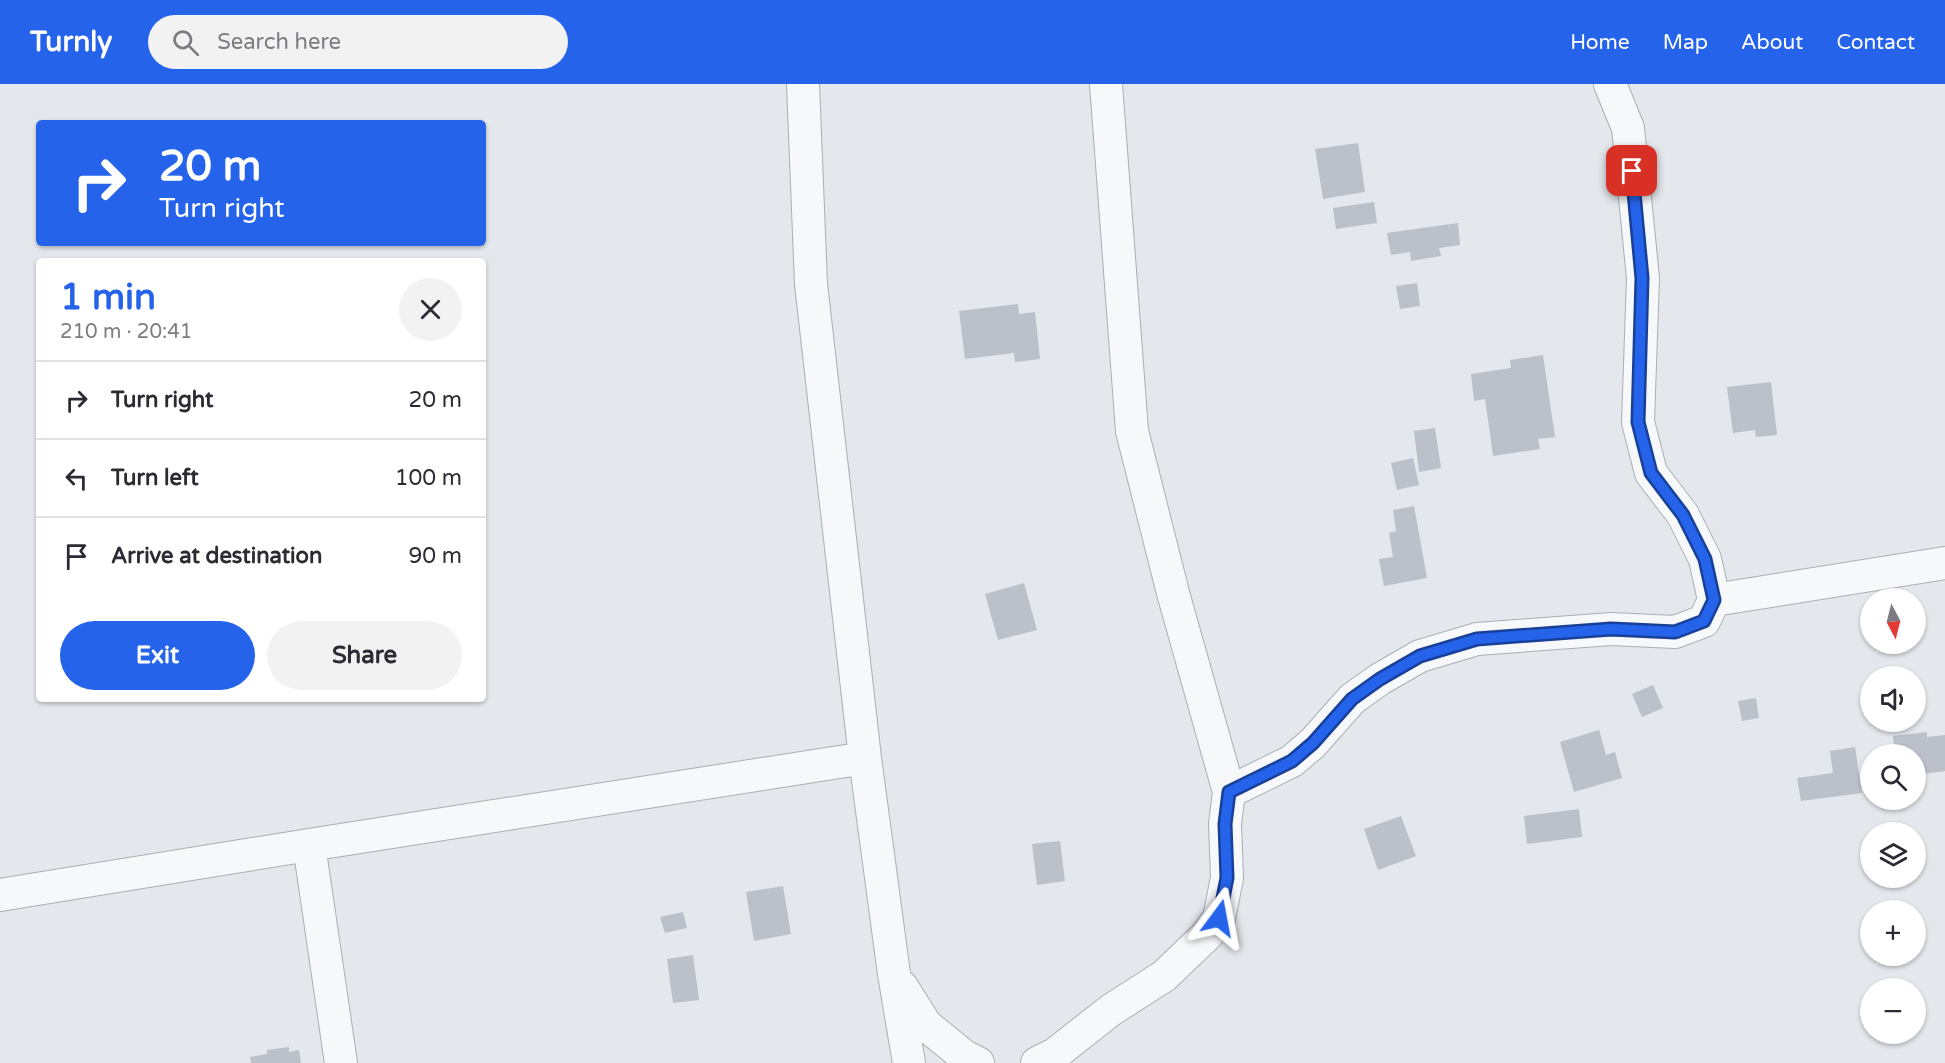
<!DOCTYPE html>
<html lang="en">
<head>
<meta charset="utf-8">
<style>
  :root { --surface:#fff; --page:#f2f2f3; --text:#2b2b33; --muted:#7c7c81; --line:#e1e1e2; --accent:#2563eb }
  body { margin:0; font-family:"Varela Round",sans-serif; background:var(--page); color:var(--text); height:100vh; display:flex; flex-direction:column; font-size:22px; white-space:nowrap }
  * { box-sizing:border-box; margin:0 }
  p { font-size:20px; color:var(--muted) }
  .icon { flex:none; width:33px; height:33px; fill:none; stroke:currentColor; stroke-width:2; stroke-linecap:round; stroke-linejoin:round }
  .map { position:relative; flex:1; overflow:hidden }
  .drawer { position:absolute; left:36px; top:174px; width:450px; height:444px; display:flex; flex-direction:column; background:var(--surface); border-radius:6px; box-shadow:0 2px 4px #0004 }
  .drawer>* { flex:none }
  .guide { position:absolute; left:36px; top:36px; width:450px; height:126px; border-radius:6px; box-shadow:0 2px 4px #0004; background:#2563eb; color:#fff; overflow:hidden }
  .needle { width:39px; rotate:173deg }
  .tools { position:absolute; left:1860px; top:504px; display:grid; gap:12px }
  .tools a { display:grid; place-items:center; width:66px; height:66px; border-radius:50%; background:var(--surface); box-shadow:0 2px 4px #0004; font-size:30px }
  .pin { position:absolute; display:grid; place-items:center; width:51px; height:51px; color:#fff; margin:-26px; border-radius:12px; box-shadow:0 3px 9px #0006 }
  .me { position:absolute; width:66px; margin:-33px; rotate:13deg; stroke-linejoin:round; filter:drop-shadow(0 0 4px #0008) }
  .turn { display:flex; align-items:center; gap:21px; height:126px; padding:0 24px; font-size:27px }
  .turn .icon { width:78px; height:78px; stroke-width:2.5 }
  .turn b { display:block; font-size:42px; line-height:51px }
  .round { display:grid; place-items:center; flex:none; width:63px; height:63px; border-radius:32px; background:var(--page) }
  .summary { display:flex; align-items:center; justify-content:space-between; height:102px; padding:0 24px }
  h1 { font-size:36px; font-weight:700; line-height:45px; color:var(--accent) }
  .action { display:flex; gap:12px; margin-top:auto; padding:12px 24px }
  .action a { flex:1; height:69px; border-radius:36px; background:var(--accent); color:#fff; font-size:24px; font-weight:700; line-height:69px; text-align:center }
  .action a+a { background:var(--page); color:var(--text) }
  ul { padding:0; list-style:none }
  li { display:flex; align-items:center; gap:18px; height:78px; padding:0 24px; border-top:2px solid var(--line) }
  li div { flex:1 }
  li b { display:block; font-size:22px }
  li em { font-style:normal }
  header { display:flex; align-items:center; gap:36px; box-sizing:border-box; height:84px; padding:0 30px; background:var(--accent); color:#fff }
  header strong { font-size:28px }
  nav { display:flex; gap:33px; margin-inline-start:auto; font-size:21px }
  .search { width:420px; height:54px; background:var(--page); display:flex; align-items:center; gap:15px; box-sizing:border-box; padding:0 21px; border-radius:33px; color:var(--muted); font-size:22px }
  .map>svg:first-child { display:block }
</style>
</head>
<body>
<header>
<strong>Turnly</strong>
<div class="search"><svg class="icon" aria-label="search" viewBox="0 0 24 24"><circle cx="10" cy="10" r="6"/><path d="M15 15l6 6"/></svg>Search here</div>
<nav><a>Home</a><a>Map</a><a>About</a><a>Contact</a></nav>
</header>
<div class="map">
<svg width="1945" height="979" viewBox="0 0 1945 979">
  <rect width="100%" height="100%" fill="#e4e7ec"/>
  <!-- building -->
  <path fill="#bbc0ca" d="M1358 59 1365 108 1323 115 1315 65Z
    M1374 118 1377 139 1336 145 1333 124Z
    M1458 139 1460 161 1439 164 1441 172 1411 177 1410 168 1391 171 1387 149Z
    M1417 199 1420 222 1400 225 1396 202Z
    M1018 220 1019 230 1035 228 1040 275 1015 278 1014 269 965 275 959 227Z
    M1543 271 1555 353 1538 355 1540 365 1493 372 1485 315 1474 317 1471 290 1511 284 1510 276Z
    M1771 298 1777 351 1756 353 1755 346 1733 349 1727 303Z
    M1435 344 1441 384 1419 388 1414 347Z
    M1413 374 1419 401 1397 406 1391 379Z
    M1414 422 1427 494 1384 502 1379 475 1393 473 1389 449 1396 447 1393 426Z
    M1024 499 1037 546 998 556 985 510Z
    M1653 601 1663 624 1642 633 1632 610Z
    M1756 614 1759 634 1742 637 1738 617Z
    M1599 646 1606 671 1615 668 1622 694 1574 708 1560 658Z
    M1927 648V653L1945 651V687L1916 691V670H1895L1893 652Z
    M1855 663 1862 709 1801 717 1797 694 1833 689 1830 667Z
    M1579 725 1582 753 1527 760 1524 732Z
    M1401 732 1416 772 1378 786 1364 745Z
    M1060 757 1065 797 1037 801 1032 760Z
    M783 802 791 850 754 857 746 808Z
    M683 828 687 844 665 849 660 833Z
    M693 871 699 916 673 919 667 875Z
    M289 963V968L299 966 301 979H251L250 973 267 970V966Z"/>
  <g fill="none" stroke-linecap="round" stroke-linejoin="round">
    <defs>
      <path id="minor" d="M803 0 811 200 865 674 894 890 909 979
        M1714 516 1945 479
        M1229 708 1292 677 1313 659 1352 615 1380 595 1420 572 1477 555 1611 545 1675 548 1704 537 1714 516 1705 475 1683 431 1651 389 1638 338 1643 194 1628 44 1610 0
        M309 761 341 979
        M0 811 309 761 865 674
        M902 903 926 941 964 972 978 979
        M1037 979 1055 970 1111 926 1164 892 1207 851 1219 834 1227 794 1225 740 1229 708 1173 509 1132 347 1106 0"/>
    </defs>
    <!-- minor casing -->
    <use href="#minor" stroke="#a9aeb7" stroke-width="34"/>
    <!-- minor -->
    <use href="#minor" stroke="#f7f8fa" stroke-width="32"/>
  </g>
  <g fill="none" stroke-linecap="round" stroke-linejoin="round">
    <defs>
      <path id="route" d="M1219 834 1227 794 1225 740 1229 708 1292 677 1313 659 1352 615 1380 595 1420 572 1477 555 1611 545 1675 548 1704 537 1714 516 1705 475 1683 431 1651 389 1638 338 1642 194 1632 87"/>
    </defs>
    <!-- route casing -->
    <use href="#route" stroke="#184099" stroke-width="15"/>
    <!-- route -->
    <use href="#route" stroke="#2563eb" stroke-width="10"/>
  </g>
</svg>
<div class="tools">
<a><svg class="needle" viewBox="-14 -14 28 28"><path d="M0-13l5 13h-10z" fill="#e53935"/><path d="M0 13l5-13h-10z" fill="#7c7c81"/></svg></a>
<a><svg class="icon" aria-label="sound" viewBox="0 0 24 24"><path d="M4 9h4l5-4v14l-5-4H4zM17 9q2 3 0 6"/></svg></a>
<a><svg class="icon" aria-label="search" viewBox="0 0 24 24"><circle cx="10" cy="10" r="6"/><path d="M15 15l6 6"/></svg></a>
<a><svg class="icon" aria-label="layers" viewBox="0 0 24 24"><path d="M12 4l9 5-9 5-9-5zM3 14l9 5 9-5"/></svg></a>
<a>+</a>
<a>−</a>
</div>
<div class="pin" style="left:1632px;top:87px;background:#d93025"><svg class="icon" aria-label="arrive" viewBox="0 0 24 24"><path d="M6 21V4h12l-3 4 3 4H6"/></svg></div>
<svg class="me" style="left:1219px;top:834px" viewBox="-20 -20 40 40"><path d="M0-17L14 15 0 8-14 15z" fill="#2563eb" stroke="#fff" stroke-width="4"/></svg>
<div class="guide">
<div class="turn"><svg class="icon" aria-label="right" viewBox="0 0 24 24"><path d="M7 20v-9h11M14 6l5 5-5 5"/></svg><div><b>20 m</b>Turn right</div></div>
</div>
<section class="drawer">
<div class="summary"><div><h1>1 min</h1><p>210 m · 20:41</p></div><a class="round"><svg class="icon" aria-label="close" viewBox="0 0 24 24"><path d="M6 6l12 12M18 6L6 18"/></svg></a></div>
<ul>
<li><svg class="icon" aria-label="right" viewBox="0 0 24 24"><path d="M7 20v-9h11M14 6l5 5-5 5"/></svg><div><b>Turn right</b></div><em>20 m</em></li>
<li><svg class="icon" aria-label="left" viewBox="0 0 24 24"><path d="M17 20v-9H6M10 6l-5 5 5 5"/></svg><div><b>Turn left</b></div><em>100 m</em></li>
<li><svg class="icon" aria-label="arrive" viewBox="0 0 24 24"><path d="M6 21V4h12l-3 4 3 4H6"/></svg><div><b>Arrive at destination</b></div><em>90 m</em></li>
</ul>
<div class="action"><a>Exit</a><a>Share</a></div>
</section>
</div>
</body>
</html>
